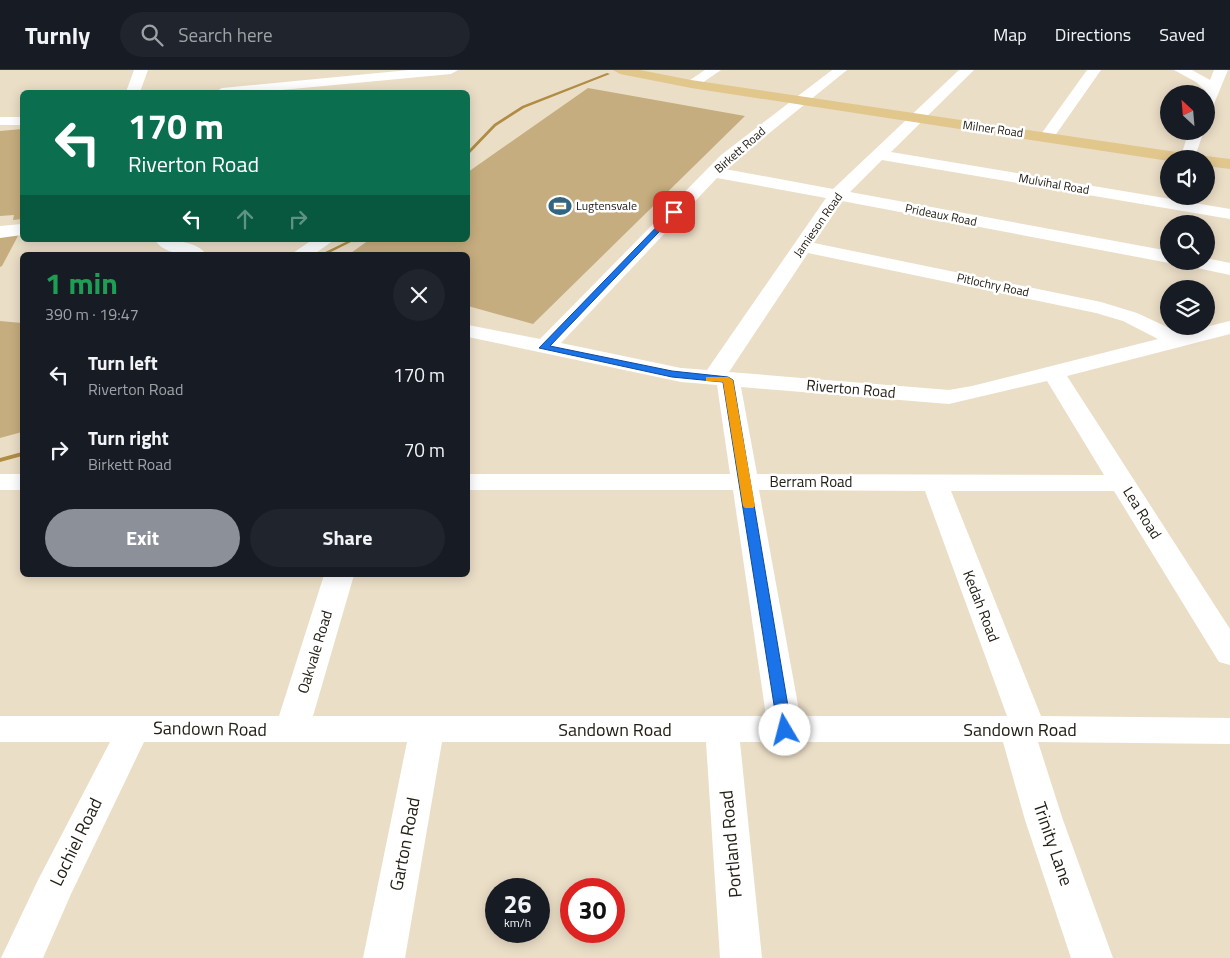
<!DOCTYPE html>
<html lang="en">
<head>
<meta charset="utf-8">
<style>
  :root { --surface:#171b24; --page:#20242c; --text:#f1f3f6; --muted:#9ea1a6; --line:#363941; --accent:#8c9099 }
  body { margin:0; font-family:"Titillium Web",sans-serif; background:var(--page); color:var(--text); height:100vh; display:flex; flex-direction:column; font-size:19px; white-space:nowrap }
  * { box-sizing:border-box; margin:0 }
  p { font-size:16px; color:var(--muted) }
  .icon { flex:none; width:28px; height:28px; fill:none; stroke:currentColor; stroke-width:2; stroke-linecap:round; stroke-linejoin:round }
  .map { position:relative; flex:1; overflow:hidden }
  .details { position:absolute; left:20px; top:182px; width:450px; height:325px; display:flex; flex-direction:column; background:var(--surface); border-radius:8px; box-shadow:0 2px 12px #0003 }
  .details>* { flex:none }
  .top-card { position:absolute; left:20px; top:20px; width:450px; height:152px; border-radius:8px; box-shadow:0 2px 12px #0003; background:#0b6e4f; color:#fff; overflow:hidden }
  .needle { width:32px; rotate:334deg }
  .buttons { position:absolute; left:1160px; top:15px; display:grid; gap:10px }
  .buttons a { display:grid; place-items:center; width:55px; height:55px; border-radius:50%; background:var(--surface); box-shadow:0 2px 12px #0003; font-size:25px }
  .speed { position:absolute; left:485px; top:808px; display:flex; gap:10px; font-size:25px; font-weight:700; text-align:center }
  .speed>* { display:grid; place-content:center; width:65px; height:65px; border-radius:50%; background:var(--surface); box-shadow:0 2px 12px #0003; line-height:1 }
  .speed small { font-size:12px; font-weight:400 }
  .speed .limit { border:8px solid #d22; background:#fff; color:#111 }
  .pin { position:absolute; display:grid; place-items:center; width:42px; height:42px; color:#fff; margin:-21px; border-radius:10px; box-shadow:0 2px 8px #0006 }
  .me { position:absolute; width:55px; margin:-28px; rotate:352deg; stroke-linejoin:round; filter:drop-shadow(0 0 4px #0008) }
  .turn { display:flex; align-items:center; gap:18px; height:105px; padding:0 25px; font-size:22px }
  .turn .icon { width:65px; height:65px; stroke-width:2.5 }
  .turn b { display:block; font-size:35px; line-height:42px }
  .lanes { display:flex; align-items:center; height:48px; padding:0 25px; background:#0003; justify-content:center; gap:25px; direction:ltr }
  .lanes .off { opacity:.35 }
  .round { display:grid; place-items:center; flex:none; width:52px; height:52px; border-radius:26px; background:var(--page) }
  .head { display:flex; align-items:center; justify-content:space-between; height:85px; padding:0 25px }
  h1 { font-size:30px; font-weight:700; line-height:38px; color:#1e9e55 }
  .button { display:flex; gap:10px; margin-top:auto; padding:10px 25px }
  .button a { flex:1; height:58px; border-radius:30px; background:var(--accent); color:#fff; font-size:20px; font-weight:700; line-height:58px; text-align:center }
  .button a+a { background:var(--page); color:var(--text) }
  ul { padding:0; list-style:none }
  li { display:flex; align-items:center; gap:15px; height:75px; padding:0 25px }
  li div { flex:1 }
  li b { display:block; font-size:19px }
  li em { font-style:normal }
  header { display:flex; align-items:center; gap:30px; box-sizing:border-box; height:70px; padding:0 25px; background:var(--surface); border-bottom:1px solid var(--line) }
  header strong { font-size:24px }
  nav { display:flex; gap:28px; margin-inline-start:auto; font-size:18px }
  .search { width:350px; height:45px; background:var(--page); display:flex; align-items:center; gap:12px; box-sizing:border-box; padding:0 18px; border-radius:28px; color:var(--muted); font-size:19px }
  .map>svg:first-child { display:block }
</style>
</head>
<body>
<header>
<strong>Turnly</strong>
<div class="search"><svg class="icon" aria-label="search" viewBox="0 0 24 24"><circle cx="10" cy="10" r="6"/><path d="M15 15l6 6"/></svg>Search here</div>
<nav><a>Map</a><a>Directions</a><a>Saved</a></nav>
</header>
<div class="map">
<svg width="1230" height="888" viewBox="0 0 1230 888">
  <rect width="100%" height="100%" fill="#ebdec7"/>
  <!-- green -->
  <path fill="#c6ad7f" d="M588 18 745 46 533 254 468 236V185H348L369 170H468V102Z
    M22 59V149L13 150 14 145 0 146V61Z
    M19 164 2 196 0 197V166Z
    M0 251 22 253V362L0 368Z"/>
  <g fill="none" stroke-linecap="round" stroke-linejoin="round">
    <!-- stream -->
    <path fill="#b08c45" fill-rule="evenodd" d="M607 3 610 4 524 38 496 56 469 84H468V81L494 54 522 36Z
      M350 170H355L325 185H319Z
      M22 382V386L0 392V388Z"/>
    <!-- minor -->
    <path fill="#fff" fill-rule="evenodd" d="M134 0H148L140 22H126Z
      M409 0H458L451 4 260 22H215L222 18Z
      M705 0H721L702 13H692L690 10Z
      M832 0H847L725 99 833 119 959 0H974L891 82 1230 139V149L882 90 850 122 1169 181V191H1175L1169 193 842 131 814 173 1101 232 1137 243 1180 263 1230 251V264L1067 306 1230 559V595L1219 592 1114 421H951L1041 646 1230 648V674L1038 672 1063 750 1113 888H1071L1025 750 1003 672H740L762 888H720L706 672H442L405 888H363L407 672H144L71 824 43 888H1L38 810 110 672H0V646H279L324 505H354L313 646H766L733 420H468V404H730L717 315 681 312 468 267V255L540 269 721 85ZM717 108 826 128 707 300 681 298 561 273ZM808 183 1096 243 1123 251 1158 269 972 316 949 320 729 302ZM1047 311 1104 405 757 404 741 317 949 334ZM759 420 925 421 1007 646H800Z
      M1087 0H1101L1052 70H1042L1039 67Z
      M1174 0H1192L1210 10 1214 0H1228L1211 41 1206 42V21L1196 12Z
      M0 47H22V55H0Z
      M1189 61H1204L1194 89H1180Z
      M22 154V165L0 168V156Z
      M155 170C171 170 196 170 207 185 190 185 165 186 155 170Z
      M312 170H334L313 185H290Z
      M1206 188 1230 193V205L1183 195 1180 191H1206Z
      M0 404H22V420H0Z"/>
    <!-- major -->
    <path fill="#e2c78d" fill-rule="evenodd" d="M613 0H640L691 10 1190 84 1198 89H1169V91L691 18 620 4Z
      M1206 86 1230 89V99L1206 96V89H1199Z"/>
  </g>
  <!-- route -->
  <path fill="#1a73e8" stroke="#114b97" d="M672 141 678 142 550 276 672 301 728 307 733 310 792 660 790 664H780L778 660 723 312 672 307 539 278Z"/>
  <!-- slow -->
  <path fill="#f59e0b" d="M706 307H728L733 310 755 436 753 438H745L743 436 723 312 706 311Z"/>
  <!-- icons -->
  <defs>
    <symbol id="stadium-bare" viewBox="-9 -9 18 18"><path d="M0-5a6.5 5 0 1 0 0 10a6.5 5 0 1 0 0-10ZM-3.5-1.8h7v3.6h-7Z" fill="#306681" stroke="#fff" stroke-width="2.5" paint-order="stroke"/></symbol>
  </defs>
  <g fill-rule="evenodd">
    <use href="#stadium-bare" x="544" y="120" width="32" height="32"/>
  </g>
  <g text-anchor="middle" stroke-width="5" stroke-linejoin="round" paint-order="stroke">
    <!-- far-street labels -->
    <g font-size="12" fill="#242017" stroke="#fff">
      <text transform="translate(993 59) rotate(8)" y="4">Milner Road</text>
      <text transform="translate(740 80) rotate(-41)" y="4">Birkett Road</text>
      <text transform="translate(1054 114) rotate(10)" y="4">Mulvihal Road</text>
      <text transform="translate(941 145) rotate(11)" y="4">Prideaux Road</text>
      <text transform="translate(818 155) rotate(-55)" y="4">Jamieson Road</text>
      <text transform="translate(993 215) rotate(12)" y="4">Pitlochry Road</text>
    </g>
    <!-- far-poi labels -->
    <g font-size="12" fill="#242017" stroke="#fff" text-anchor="start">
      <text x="576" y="140">Lugtensvale</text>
    </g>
    <!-- street labels -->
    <g font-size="15" fill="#242017" stroke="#fff">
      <text transform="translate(851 319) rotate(5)" y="5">Riverton Road</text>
      <text x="811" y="417">Berram Road</text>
      <text transform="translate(1142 443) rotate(58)" y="5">Lea Road</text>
      <text transform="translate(981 536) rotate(69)" y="5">Kedah Road</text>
      <text transform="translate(315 582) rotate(-73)" y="5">Oakvale Road</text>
    </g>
    <!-- near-street labels -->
    <g font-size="18" fill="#242017" stroke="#fff">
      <text transform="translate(210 659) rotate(1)" y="6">Sandown Road</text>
      <text x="615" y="666">Sandown Road</text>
      <text x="1020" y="666">Sandown Road</text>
      <text transform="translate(76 772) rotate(-64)" y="6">Lochiel Road</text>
      <text transform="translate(405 774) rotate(-79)" y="6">Garton Road</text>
      <text transform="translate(731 774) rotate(-95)" y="6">Portland Road</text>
      <text transform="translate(1053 774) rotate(71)" y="6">Trinity Lane</text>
    </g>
  </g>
</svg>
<div class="buttons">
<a><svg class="needle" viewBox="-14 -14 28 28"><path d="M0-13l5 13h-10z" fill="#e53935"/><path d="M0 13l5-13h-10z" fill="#9ea1a6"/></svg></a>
<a><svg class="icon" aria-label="sound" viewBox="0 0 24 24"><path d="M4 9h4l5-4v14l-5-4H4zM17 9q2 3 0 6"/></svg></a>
<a><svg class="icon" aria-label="search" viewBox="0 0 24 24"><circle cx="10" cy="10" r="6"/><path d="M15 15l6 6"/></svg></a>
<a><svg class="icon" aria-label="layers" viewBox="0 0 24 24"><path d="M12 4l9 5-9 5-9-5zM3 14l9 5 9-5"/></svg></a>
</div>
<div class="speed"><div>26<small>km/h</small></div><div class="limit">30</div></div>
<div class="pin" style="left:674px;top:142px;background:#d93025"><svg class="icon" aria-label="arrive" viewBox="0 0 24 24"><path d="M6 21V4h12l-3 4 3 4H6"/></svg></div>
<svg class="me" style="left:785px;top:660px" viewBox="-20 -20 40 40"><circle r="19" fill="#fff"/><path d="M0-13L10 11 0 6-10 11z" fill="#1a73e8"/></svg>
<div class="top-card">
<div class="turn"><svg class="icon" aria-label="left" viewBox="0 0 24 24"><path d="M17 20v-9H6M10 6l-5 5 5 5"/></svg><div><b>170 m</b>Riverton Road</div></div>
<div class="lanes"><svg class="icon" aria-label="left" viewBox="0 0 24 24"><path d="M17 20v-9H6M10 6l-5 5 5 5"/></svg><svg class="icon off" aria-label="ahead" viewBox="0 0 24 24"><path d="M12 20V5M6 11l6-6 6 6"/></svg><svg class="icon off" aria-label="right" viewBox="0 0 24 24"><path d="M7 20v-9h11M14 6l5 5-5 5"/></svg></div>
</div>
<section class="details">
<div class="head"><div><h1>1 min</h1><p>390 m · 19:47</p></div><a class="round"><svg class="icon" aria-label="close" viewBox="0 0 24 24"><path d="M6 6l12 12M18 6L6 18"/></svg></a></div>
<ul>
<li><svg class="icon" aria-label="left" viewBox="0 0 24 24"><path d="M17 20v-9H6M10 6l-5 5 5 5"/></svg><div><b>Turn left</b><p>Riverton Road</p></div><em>170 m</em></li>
<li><svg class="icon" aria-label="right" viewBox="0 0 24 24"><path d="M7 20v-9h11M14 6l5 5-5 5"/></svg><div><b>Turn right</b><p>Birkett Road</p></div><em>70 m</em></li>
</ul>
<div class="button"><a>Exit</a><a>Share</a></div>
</section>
</div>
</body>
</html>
